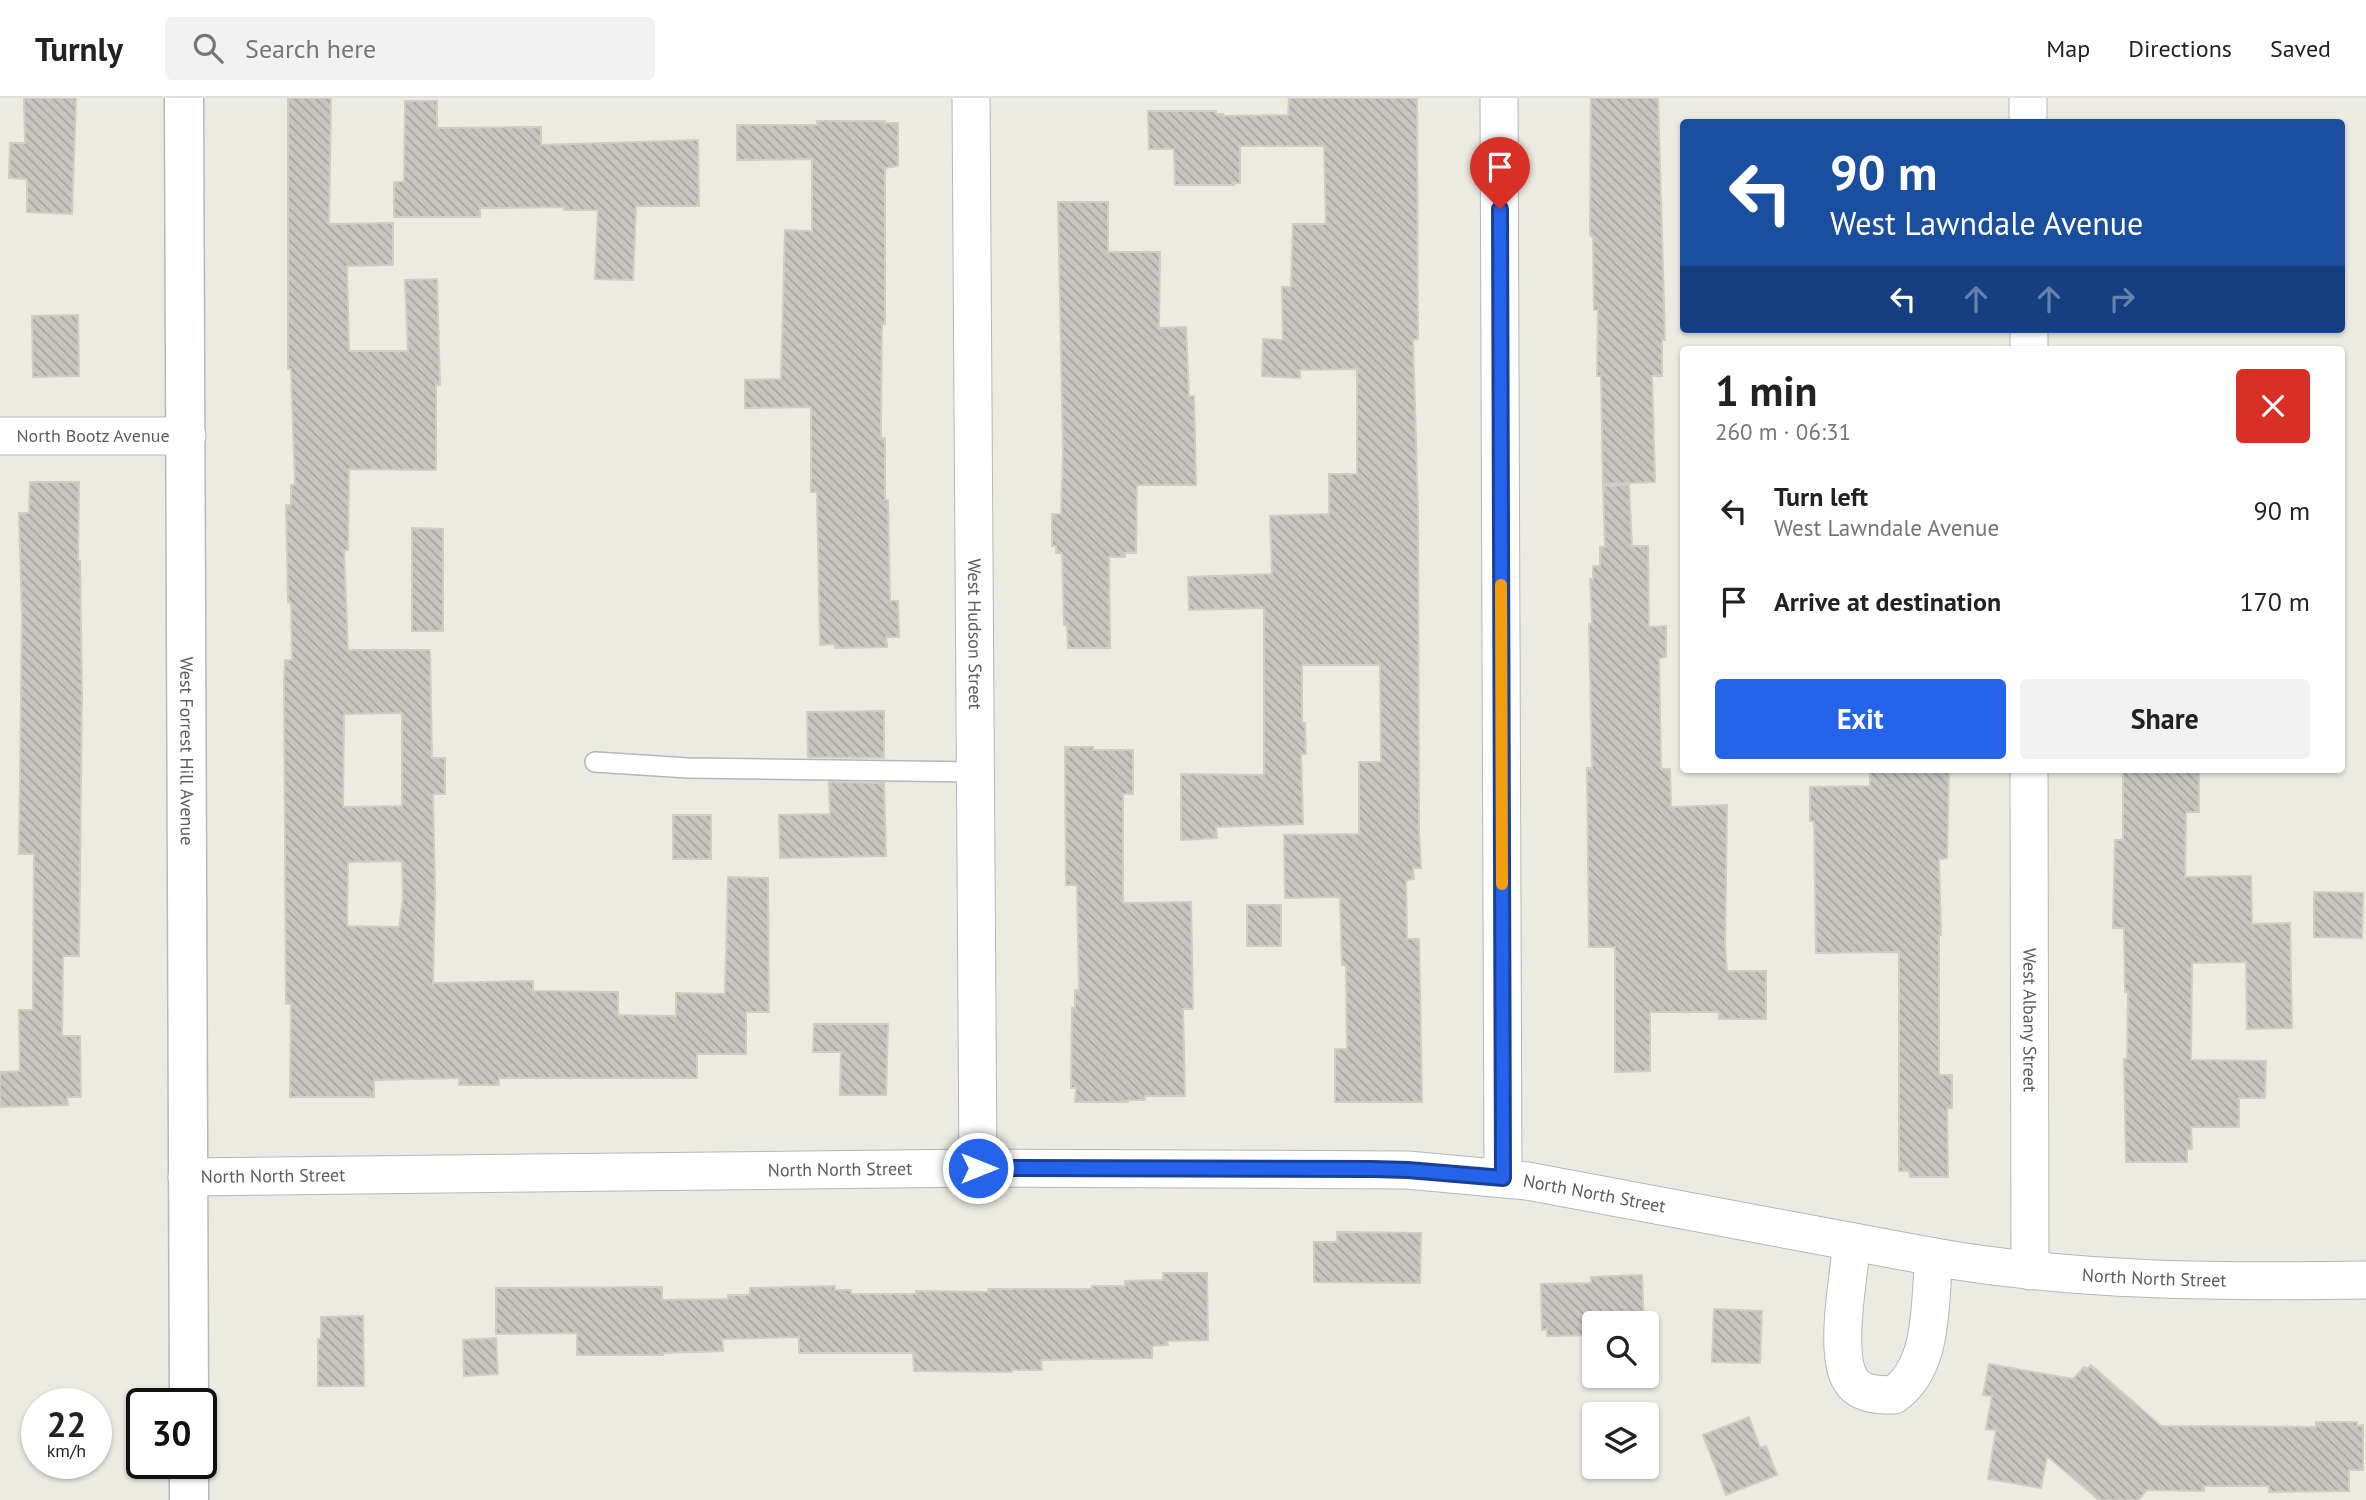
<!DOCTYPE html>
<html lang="en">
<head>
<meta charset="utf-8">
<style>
  :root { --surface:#fff; --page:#f2f2f2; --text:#222; --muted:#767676; --line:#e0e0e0; --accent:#2563eb }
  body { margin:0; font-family:"PT Sans",sans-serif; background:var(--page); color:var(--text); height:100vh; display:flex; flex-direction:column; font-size:26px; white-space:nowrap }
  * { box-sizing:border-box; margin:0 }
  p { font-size:23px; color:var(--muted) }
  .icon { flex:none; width:38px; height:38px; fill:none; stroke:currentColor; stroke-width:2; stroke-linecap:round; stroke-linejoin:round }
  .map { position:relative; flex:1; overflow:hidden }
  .side { position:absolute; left:1680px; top:248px; width:665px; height:427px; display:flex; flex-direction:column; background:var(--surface); border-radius:7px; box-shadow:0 2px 5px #0004 }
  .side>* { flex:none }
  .top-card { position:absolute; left:1680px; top:21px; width:665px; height:214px; border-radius:7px; box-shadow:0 2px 5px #0004; background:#1a4fa0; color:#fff; overflow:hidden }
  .controls { position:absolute; left:1582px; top:1213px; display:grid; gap:14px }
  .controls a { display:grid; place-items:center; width:77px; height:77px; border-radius:7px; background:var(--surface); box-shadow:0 2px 5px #0004; font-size:35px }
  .speed { position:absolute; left:21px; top:1290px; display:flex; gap:14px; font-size:35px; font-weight:700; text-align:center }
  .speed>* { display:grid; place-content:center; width:91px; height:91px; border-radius:50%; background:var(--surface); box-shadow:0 2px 5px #0004; line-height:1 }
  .speed small { font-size:18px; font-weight:400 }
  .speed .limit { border:4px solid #111; border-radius:10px; background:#fff; color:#111 }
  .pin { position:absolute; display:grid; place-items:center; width:60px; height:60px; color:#fff; margin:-72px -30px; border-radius:50% 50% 50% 0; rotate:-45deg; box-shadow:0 0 7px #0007 }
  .pin .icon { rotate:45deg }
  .me { position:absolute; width:77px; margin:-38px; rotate:90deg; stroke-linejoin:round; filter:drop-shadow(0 0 5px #0008) }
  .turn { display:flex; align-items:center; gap:24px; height:147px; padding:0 35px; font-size:32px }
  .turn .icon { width:91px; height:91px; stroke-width:2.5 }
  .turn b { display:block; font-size:49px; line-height:60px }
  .lanes { display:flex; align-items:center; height:66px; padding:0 35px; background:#0003; justify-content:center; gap:35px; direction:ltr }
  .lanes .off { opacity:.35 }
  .round { display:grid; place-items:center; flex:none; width:74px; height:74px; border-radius:7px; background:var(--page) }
  .summary { display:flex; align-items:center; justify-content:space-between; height:119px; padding:0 35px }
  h1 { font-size:42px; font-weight:600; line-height:52px }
  .button { display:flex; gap:14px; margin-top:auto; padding:14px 35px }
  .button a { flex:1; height:80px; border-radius:7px; background:var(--accent); color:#fff; font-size:28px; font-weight:600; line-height:80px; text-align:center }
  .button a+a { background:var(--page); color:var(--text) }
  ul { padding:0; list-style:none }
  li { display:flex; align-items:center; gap:21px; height:91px; padding:0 35px }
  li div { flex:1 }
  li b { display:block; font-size:26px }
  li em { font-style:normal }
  header { display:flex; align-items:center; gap:42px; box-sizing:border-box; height:98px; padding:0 35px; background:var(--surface); border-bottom:2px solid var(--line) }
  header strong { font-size:33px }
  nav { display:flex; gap:38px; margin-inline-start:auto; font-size:24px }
  .search { width:490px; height:63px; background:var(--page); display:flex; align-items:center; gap:18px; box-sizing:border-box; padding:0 24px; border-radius:7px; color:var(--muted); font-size:26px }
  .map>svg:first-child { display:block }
</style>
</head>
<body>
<header>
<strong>Turnly</strong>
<div class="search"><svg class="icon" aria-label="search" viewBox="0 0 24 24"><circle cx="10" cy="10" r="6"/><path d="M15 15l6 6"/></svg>Search here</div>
<nav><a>Map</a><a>Directions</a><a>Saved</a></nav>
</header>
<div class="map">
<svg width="2366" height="1402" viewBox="0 0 2366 1402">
  <defs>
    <pattern id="building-back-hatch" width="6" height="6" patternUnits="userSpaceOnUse" patternTransform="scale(1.75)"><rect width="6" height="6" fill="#c7c5c0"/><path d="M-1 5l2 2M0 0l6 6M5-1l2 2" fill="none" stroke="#a5a39f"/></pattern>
  </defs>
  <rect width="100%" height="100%" fill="#ecebe2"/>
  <!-- building -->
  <path fill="url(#building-back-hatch)" stroke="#d0cdc1" stroke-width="2" fill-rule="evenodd" d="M24 0H76L72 116 27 114V81L9 80 10 45H25Z
    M288 0H331L329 126 393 125V167L347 168 349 253H408L405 182 437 181 440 287H436V372L349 371 348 452H344L348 552H430L432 660H445V696H433L435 795 433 885 533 883V893L618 894V917L676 918V895L725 896 728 779 768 780 769 914H746V956H697V980H499V987H459V980L374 982V999H290L291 906H286L284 585 285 562H292L291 504H288L286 407H291V387H295L291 271H288ZM402 615V708L343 709 344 616ZM402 763 403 801 399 829 347 828 348 764Z
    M1289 0H1417L1418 241 1413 242 1418 411 1419 735 1421 770H1413L1414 781 1406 782 1407 841H1419L1422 1004H1335V951H1347L1346 867H1342L1340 799 1285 800 1284 737 1359 736V664H1381L1380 567H1302V625H1305L1306 656H1301L1303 726 1216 729 1217 740 1181 742V676L1264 677V510L1189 512 1188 479 1272 476 1270 418 1329 416V376H1357V271L1300 272V280L1262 278 1263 241 1283 242 1282 189H1291L1293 126H1326L1324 48H1240V85H1233L1234 87H1175L1174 51H1149L1148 13H1216V16H1223V18L1288 17Z
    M1591 0H1658L1665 242H1662V278H1652L1655 384 1603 386 1601 278H1597L1598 212H1594L1593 140 1590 137Z
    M405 3H437V30L541 29V47L698 42 699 108H636L633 182 595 181 598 112H564V109L480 110V119H394V84H404Z
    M817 23H885V25H898V68L885 70V226H882L881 319V340H885V402H888L890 503H898L899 539H886L887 549 835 550V546L820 547 817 394H811V309L745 310V282L781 281 785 132 812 133V61L737 62V27H817Z
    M1058 104H1108V154H1160L1159 230 1186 229 1189 298H1194L1196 387H1137L1136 455H1125V459H1109L1110 550H1068L1067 527H1064L1062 455H1056V448H1052V416H1061L1063 353Z
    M78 217 79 278 33 279 32 218Z
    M30 384H79L78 463H80L82 597 79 858H63L62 938H80L81 999H67L68 1007 0 1009V974L20 973 19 912H33L34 756H19L22 518 19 415H29Z
    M1629 387 1632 448H1648L1649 529 1666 528V559L1659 560 1661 671H1670L1671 709 1727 707 1725 848 1727 873H1766V921H1719V914H1650V973L1615 974V849H1589L1587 670H1592L1589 526H1592L1590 481H1593V468H1600V449H1605L1603 388Z
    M412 430 443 431V533H412Z
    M884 613V660L808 659 807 614Z
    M1065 649H1093V652H1133V696H1123V805L1191 804 1193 911H1183L1185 998H1145V1002H1128V1004H1075L1076 990H1071L1072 910H1075V892H1079L1077 787H1066Z
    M1870 672H1949L1947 760 1939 761 1941 837H1939V977H1952V1010H1947L1948 1079H1910L1909 1073H1899V854L1816 855 1814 723H1810V689L1870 688Z
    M2123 672H2199V714H2186L2185 779 2251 778 2252 826 2290 825 2292 930 2247 931 2246 864 2192 865 2191 962 2266 963 2265 1000H2239V1029H2191L2192 1051H2187V1064H2126L2124 961H2127L2128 894H2125L2124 830H2113L2115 742H2123Z
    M829 684 884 685 886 758 780 760 779 717 830 716Z
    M673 717H711V761H673Z
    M2314 794 2363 795 2362 840 2314 839Z
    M1247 807H1281V848H1247Z
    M814 926H888L886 997H840L841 954H813Z
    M1337 1134 1421 1135 1420 1185 1314 1184V1144H1337Z
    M1163 1175H1207L1208 1242 1167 1243 1168 1247 1152 1248V1260L1041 1262 1042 1272H1012V1274L914 1273 913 1255H799V1239L722 1241 723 1253 663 1255V1257H577V1235L496 1236V1190L662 1189V1202L728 1201V1197H750V1190L835 1188V1192H851V1196H916V1193L988 1194V1191H1092V1188H1125V1183L1163 1182Z
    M1642 1177 1644 1225H1594V1237L1547 1238V1231L1542 1232 1541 1186 1591 1185V1179Z
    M1714 1211 1762 1213 1760 1265 1712 1264Z
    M363 1218 364 1288H318V1241H321V1219Z
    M496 1240 498 1276 464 1278 463 1242Z
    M1989 1266 2073 1281 2084 1269 2087 1271 2091 1267 2161 1328 2316 1329V1324H2357V1328L2363 1327V1372H2349V1393L2269 1394V1388H2204V1393L2147 1392 2138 1402H2099L2047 1358 2041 1390 1988 1381 1996 1332 1986 1331 1992 1298 1983 1297Z
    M1749 1319 1760 1350 1766 1348 1777 1377 1726 1397 1703 1337Z"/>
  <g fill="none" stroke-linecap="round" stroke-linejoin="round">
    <defs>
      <path id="lane" d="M595 664 688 670 975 674"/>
      <g id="street">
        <path id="s1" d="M971 0 978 1070"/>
        <path d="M1499 0 1503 1080"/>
        <path d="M2028 0V24"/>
        <path d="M2029 231V252"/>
        <path id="s2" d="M0 338H187"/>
        <path id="s3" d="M2029 672 2030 1173"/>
        <path id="s4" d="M187 1079 978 1070 1407 1072 1527 1083 1934 1159C2076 1184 2222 1184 2366 1182"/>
        <path d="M1852 1144C1849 1176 1834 1254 1850 1281 1859 1297 1879 1297 1894 1297 1935 1267 1929 1205 1934 1159"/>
      </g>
      <g id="secondary">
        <path id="s5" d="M184 0 189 1306"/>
        <path d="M189 1365V1402"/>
      </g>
    </defs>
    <!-- lane casing -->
    <use href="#lane" stroke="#b5b7bb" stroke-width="22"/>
    <!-- street casing -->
    <use href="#street" stroke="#b5b7bb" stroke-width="39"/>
    <!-- secondary casing -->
    <use href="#secondary" stroke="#b6b8bd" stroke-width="41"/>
    <!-- lane -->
    <use href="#lane" stroke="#fff" stroke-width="19"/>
    <!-- street -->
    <use href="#street" stroke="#fff" stroke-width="37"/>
    <!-- secondary -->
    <use href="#secondary" stroke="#fff" stroke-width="38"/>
  </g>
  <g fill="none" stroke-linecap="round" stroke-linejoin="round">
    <defs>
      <path id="route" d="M978 1070 1372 1071 1408 1072 1503 1080 1500 111"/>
    </defs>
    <!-- route casing -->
    <use href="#route" stroke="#184099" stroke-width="18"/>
    <!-- route -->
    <use href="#route" stroke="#2563eb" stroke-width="12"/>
    <!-- slow -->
    <path stroke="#f59e0b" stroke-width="12" d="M1501 487 1502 786"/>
  </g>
  <g text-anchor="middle" stroke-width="5" stroke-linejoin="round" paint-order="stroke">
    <!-- street labels -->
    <g font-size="18" fill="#5b5d62" stroke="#fff">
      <text dy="6" stroke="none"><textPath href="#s2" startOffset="93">North Bootz Avenue</textPath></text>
      <text dy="6" stroke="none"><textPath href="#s1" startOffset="536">West Hudson Street</textPath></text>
      <text dy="6" stroke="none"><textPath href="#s5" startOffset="653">West Forrest Hill Avenue</textPath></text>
      <text dy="6" stroke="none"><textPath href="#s3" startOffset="250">West Albany Street</textPath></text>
      <text dy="6" stroke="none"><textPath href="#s4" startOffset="653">North North Street</textPath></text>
      <text dy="6" stroke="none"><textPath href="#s4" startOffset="86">North North Street</textPath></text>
      <text dy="6" stroke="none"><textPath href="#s4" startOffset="1409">North North Street</textPath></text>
      <text dy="6" stroke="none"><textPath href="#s4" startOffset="1976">North North Street</textPath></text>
    </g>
  </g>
</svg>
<div class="controls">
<a><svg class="icon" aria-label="search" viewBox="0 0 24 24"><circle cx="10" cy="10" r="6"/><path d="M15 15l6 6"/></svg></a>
<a><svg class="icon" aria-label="layers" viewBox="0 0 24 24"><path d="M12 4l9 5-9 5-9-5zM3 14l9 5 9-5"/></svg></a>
</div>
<div class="speed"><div>22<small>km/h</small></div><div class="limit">30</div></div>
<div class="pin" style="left:1500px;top:111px;background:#d93025"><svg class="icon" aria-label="arrive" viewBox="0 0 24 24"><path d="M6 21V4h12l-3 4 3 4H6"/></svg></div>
<svg class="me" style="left:978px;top:1070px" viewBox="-20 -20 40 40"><circle r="17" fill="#2563eb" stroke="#fff" stroke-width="3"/><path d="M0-11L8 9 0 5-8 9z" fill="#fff"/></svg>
<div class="top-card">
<div class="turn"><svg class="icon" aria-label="left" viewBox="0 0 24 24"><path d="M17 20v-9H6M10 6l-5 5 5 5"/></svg><div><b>90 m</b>West Lawndale Avenue</div></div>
<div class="lanes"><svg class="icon" aria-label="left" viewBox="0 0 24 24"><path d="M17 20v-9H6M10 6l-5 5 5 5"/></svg><svg class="icon off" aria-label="ahead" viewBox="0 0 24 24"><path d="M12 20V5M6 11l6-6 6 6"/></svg><svg class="icon off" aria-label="ahead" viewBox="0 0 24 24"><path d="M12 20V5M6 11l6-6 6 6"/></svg><svg class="icon off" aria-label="right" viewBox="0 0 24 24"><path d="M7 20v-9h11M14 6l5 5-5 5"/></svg></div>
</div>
<section class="side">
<div class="summary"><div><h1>1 min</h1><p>260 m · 06:31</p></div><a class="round" style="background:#d93025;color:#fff"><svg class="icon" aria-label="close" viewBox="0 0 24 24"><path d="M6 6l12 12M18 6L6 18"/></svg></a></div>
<ul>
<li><svg class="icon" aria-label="left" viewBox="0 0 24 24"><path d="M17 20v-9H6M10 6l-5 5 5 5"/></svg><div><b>Turn left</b><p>West Lawndale Avenue</p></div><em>90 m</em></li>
<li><svg class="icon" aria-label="arrive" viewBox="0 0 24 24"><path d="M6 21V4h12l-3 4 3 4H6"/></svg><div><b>Arrive at destination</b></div><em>170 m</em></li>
</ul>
<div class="button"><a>Exit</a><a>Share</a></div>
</section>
</div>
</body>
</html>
